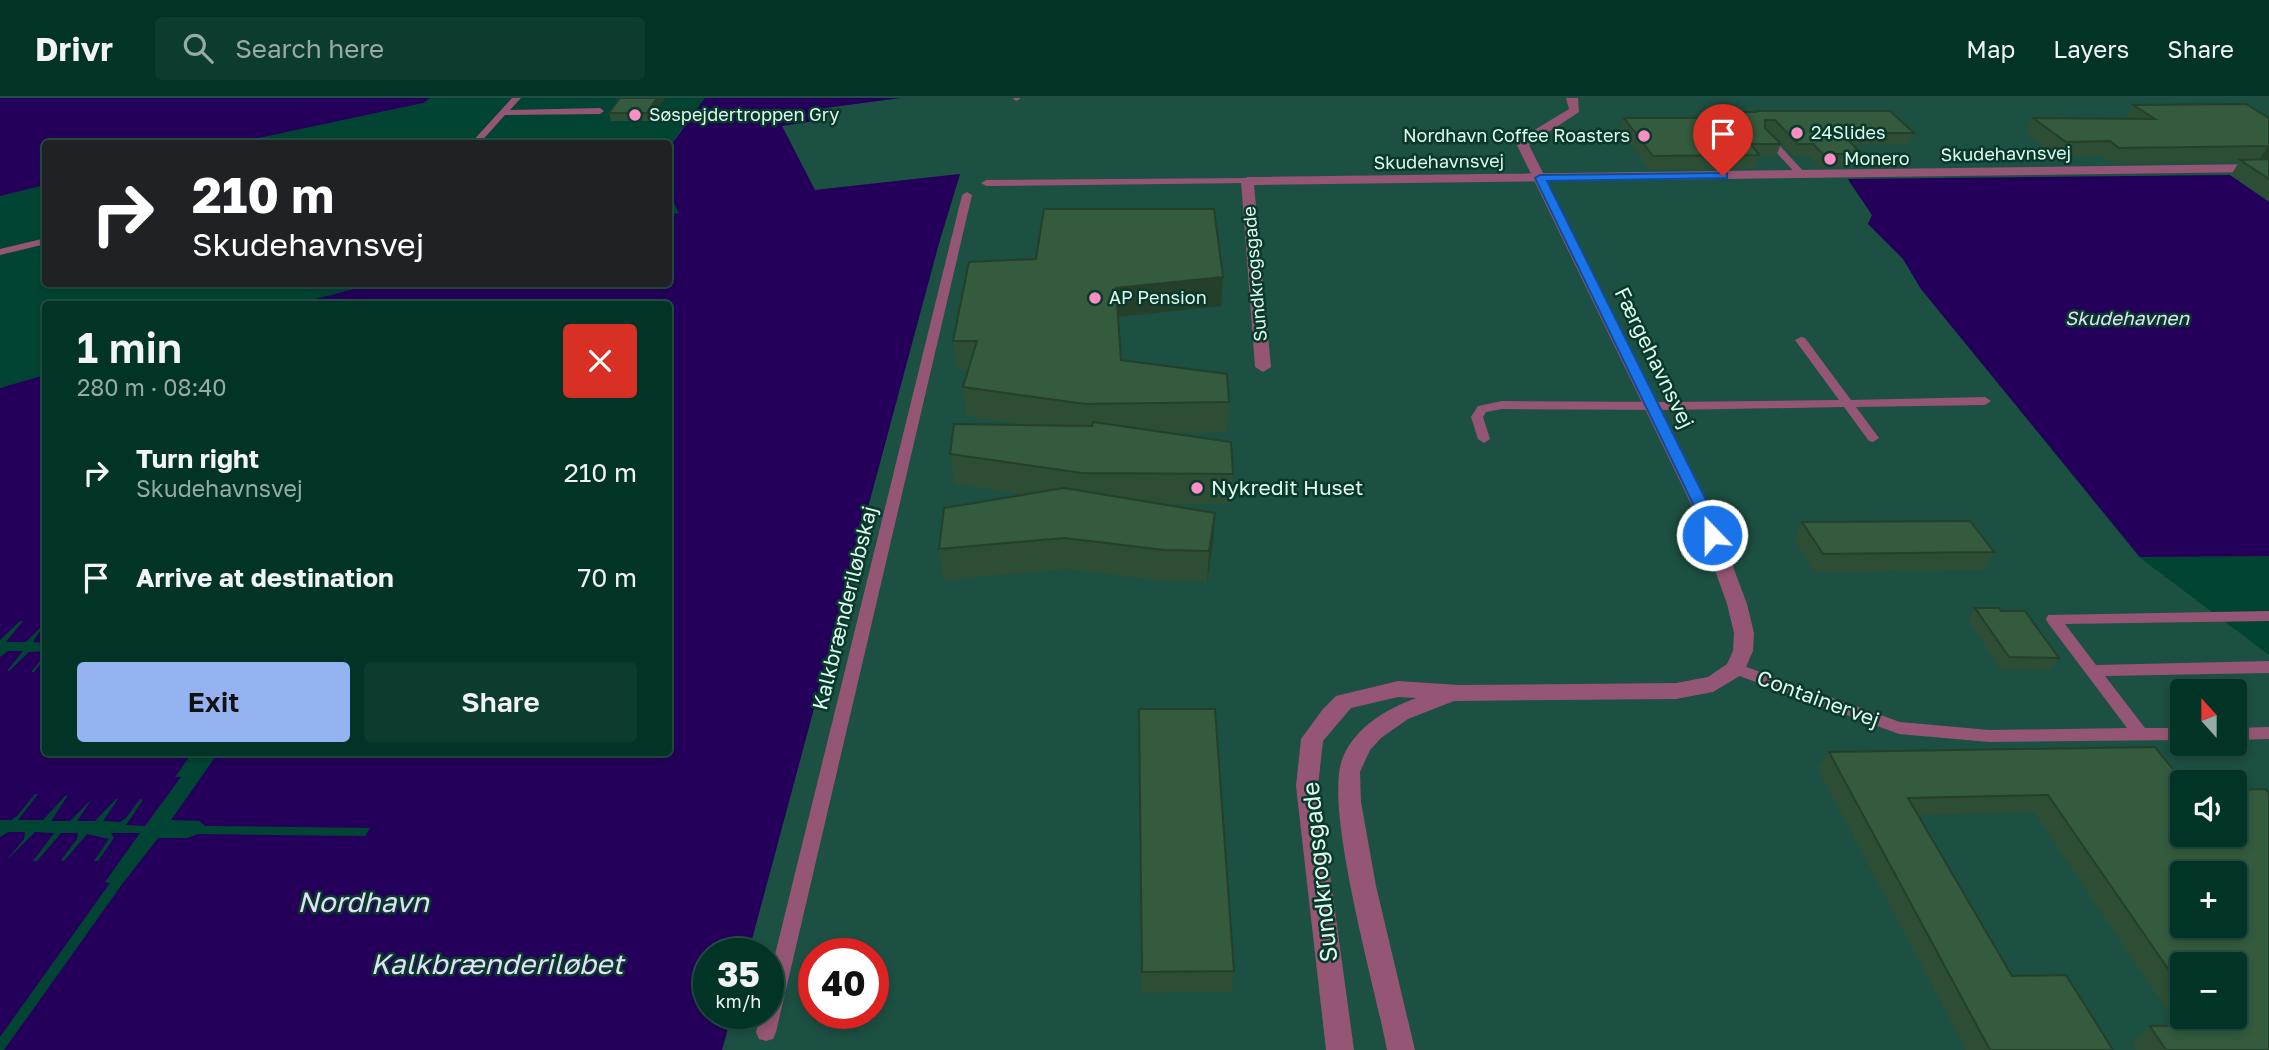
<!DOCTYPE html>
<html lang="en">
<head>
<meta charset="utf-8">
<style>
  :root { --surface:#023327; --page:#0c3b2f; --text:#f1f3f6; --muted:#96aaa7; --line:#234e44; --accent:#95b2f1 }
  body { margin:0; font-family:"Golos Text",sans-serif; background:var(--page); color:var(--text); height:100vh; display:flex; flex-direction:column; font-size:26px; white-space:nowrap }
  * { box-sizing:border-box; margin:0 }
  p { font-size:23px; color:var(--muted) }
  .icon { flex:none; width:38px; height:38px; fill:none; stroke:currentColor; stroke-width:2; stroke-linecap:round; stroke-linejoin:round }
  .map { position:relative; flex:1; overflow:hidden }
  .details { position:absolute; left:42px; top:203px; width:630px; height:455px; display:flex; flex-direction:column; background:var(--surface); border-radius:7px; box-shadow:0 4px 10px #0003,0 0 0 2px var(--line) }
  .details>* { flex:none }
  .banner { position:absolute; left:42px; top:42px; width:630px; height:147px; border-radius:7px; box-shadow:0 4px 10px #0003,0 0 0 2px var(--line); background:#202124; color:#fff; overflow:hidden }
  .needle { width:46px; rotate:339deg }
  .fabs { position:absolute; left:2170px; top:581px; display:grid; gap:14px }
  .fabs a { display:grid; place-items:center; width:77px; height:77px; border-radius:7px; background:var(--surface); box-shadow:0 4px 10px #0003,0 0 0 2px var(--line); font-size:35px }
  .speed { position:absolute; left:693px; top:840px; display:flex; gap:14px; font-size:35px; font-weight:700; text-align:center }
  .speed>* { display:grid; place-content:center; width:91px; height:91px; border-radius:50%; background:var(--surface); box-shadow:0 4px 10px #0003,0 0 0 2px var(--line); line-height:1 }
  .speed small { font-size:18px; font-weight:400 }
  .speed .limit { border:10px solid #d22; background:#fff; color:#111 }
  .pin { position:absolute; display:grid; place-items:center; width:60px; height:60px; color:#fff; margin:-72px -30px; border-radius:50% 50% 50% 0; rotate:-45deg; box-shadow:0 0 7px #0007 }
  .pin .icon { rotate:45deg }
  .me { position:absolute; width:77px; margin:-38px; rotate:338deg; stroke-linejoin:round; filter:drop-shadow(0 0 5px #0008) }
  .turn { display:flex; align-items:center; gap:24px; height:147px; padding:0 35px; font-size:32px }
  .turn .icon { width:91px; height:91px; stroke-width:2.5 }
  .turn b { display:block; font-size:49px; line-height:60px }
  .round { display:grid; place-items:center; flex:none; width:74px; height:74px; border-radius:7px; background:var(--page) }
  .overview { display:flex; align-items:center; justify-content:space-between; height:119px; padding:0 35px }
  h1 { font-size:42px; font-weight:600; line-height:52px }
  .action { display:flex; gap:14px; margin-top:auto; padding:14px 35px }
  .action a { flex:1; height:80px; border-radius:7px; background:var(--accent); color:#111; font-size:28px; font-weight:600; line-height:80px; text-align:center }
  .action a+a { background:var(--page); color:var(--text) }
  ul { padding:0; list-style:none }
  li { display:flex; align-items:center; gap:21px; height:105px; padding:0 35px }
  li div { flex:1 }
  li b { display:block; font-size:26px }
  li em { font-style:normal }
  header { display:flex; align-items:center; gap:42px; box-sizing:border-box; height:98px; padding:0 35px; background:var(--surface); border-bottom:2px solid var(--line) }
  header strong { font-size:33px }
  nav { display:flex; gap:38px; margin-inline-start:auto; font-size:24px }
  .search { width:490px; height:63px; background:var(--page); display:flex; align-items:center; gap:18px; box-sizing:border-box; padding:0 24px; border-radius:7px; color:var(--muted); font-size:26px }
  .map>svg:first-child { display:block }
</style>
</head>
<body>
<header>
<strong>Drivr</strong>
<div class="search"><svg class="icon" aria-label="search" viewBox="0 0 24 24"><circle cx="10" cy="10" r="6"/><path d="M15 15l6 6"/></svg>Search here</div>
<nav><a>Map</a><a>Layers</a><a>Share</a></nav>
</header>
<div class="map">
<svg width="2269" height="952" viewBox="0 0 2269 952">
  <rect width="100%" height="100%" fill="#024434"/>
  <!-- built -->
  <path fill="#1c5042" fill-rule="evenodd" d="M900 0H2269V104L2229 77 1848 82 1872 117 1868 126 1903 161 1921 191 2139 459 2269 557V952H722L732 915H768V856H748L939 145 960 76 815 92 669 94V50L681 32 822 23 817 11ZM2182 593H2235V646H2182ZM2182 684H2235V737H2182ZM2182 775H2235V828H2182ZM814 856H873V915H814ZM2182 866H2235V919H2182Z"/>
  <!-- water -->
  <path fill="#25005b" d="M0 0H430L423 5 399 10 235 45 46 46 45 87 0 98Z
    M705 0H900L818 11 822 22 782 28 815 92 960 76 939 145 748 856H709V915H732L722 952H0V290L45 277 46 654H668V206H296L374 186H668L669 117 679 115 669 94V50Z
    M2230 77 2269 104V458L2140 459 1921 191 1903 161 1868 126 1872 117 1848 81Z"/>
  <!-- pier -->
  <path fill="#024434" d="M20 523H23L6 544H26L45 525 33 544 45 545V560L34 574H31L45 557V553L29 554 9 573H7L23 553H8L0 559V542Z
    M192 655H218L171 722 199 723 205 728 370 730 365 738 198 736 187 740H158L123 785 4 952H0V939L110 785 105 784 140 735H111L114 740 98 763H94L109 741 87 736 64 763 61 762 77 741 78 735H61L37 763H33L54 735 35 734 6 763 24 741 25 734H8L0 739V722H11L17 718 35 696H38L18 722H43L65 698 68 697 51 723H70L92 701 77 723H95L116 701H118L103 723 120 724 126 720 140 701 143 702 126 727 145 728 181 679H175Z"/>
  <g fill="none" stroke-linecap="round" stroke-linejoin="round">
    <!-- service -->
    <path fill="#945674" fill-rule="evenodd" d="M512 0H521L510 12 600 10 604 13 600 16 505 17 479 46H470Z
      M1012 0H1020V1L1016 3Z
      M1764 37H1770L1805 75V79H1799L1764 41Z
      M1247 80 1250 81V85L986 88 981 85 986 82Z
      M967 94 972 97 776 934 773 941 766 943 759 941 756 934 761 915H768V885L962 97Z
      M46 140V146L0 157V151Z
      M1801 239 1805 240 1851 302 1985 299 1991 303 1985 307 1856 309 1879 340 1873 344 1869 343 1844 309 1671 312 1502 311 1486 314 1483 319 1490 341 1484 345 1478 341 1471 319 1478 308 1502 303 1671 304 1839 302 1795 242Z
      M2269 513V523L2065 526 2096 567 2269 563V575L2105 578 2145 630H2182V642L1989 644 1899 636 1731 575 1728 571 1731 567H1741L1900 624 1989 632 2127 630 2048 525 2046 521 2048 517Z
      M2269 629V641L2235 642V630Z"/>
    <!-- minor -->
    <path fill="#945674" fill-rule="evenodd" d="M2269 62V71L2262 74 1254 87 1271 269 1263 274 1255 269 1241 83 1247 79 2259 66Z"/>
    <!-- tertiary -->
    <path fill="#945674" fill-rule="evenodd" d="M1566 0H1578L1579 14 1529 47 1711 410 1747 506 1754 535 1753 553 1743 576 1713 594 1676 601 1454 603 1408 621 1381 640 1370 652 1360 674 1361 704 1376 788 1415 952H1387C1376 891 1322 707 1343 659 1356 629 1386 611 1416 600L1398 599 1351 610 1323 643 1318 688 1354 952H1326L1296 688 1301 641 1323 611 1336 598 1398 583 1459 587 1676 585 1708 579 1727 566 1733 553 1734 535 1727 506 1693 410 1517 47 1531 34 1569 11Z"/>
  </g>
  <!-- wall -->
  <path fill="#2d4e34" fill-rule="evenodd" d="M665 0 649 23H611L609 15Z
    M2133 7 2269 20V60L2265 62 2269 61V103L2231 77 2239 64 2111 65 2102 58 2058 59 2026 35 2033 20 2125 21Z
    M1755 13 1914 35 1909 47H1853L1862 56 1857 68 1818 69 1809 58H1793L1771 34H1770L1781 46 1776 58H1759L1754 70 1649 71 1620 32 1624 20H1721L1723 14H1755Z
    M1223 179 1221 208 1118 219 1121 262 1229 304 1227 334 1168 335 1233 376 1231 406H1159L1213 446 1207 484 1164 483 1066 471 943 482 939 451 1024 397 954 386 950 356 1026 327 966 318 963 289 968 272H957L953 243Z
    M1802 424 1994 454 1983 472 1814 474 1794 441Z
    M1975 510 2001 513 2059 560 2050 572 2000 571 1968 522Z
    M1139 611 1234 873 1232 894 1141 895Z
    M2155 649 2182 737 2269 952H2137L2132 944 2150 928 2177 927 2034 714 1918 717 2012 878 2113 952H1966L1818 671 1829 654ZM2182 866 2235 919H2182Z"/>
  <!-- shaded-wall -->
  <path fill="#24402b" d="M657 0H665L649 23 647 15Z
    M2268 48H2269V60L2258 63Z
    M1223 179 1221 208 1117 219 1116 190Z
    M1215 415 1213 446 1207 484 1209 453Z"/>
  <!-- building -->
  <path fill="#345b3d" stroke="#24402b" stroke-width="2" fill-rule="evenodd" d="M620 0H657L647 15H609Z
    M2246 6 2269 20V48L2119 50 2110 43 2066 44 2033 20 2155 21 2133 7Z
    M1755 13H1890L1914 35H1841L1862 56H1823L1813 46H1798L1775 22H1765V30L1781 46H1751L1759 57 1653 58 1624 20H1728L1723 14H1757Z
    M2269 61V81L2240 62Z
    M1044 111H1214L1223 179 1116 190 1121 262 1227 276 1229 304 1085 306 963 289 977 243H953L969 164 1036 161Z
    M1093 324 1231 344 1233 376 1082 375 950 356 954 326 1092 328Z
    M1064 390 1215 415 1209 453 1165 452 1064 440 939 451 944 410Z
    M1970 423 1994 454 1823 456 1802 424Z
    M1975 510H1999L2001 513H2025L2059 560 2009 559Z
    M1139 611H1215L1234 873 1142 874Z
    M2155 649 2183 684 2182 737H2235V692L2265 691 2269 695V952H2166L2150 928 2206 927 2201 919H2235V866H2182V891L2048 697 1908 700 2012 878 2066 877 2113 952H1990L1829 654ZM2182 775H2235V828H2182Z"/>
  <!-- route -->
  <path fill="#1a73e8" stroke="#114b97" stroke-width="2" d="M1723 75H1727V80L1547 83 1710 410 1720 437 1712 442 1704 437 1695 410 1535 80 1540 77Z"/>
  <!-- markers -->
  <g fill="#fb8fc3" stroke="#0a382b" stroke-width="2.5">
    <circle cx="635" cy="17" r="7"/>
    <circle cx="1797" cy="35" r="7"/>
    <circle cx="1644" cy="38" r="7"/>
    <circle cx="1830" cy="61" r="7"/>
    <circle cx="1095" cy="200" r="7"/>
    <circle cx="1197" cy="390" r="7"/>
  </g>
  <g text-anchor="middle" stroke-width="5" stroke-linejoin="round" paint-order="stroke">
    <!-- far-poi labels -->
    <g font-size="18" fill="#ddfaee" stroke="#0a382b" text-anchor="start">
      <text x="649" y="23">Søspejdertroppen Gry</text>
      <text x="1811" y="41">24Slides</text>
      <text x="1630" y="44" text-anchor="end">Nordhavn Coffee Roasters</text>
      <text x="1844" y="67">Monero</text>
      <text x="1109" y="206">AP Pension</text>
    </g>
    <!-- far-street labels -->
    <g font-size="18" fill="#ddfaee" stroke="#0a382b">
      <text transform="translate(2006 56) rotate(-1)" y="6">Skudehavnsvej</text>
      <text transform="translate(1439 64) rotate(-1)" y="6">Skudehavnsvej</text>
      <text transform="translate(1255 176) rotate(-95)" y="6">Sundkrogsgade</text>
    </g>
    <!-- far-water labels -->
    <g font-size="19" font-style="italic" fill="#e2e0f9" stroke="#0a382b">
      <text x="2127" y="227">Skudehavnen</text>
    </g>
    <!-- street labels -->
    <g font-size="21" fill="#ddfaee" stroke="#0a382b">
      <text transform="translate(1654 260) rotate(64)" y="7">Færgehavnsvej</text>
      <text transform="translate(845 510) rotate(-76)" y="7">Kalkbrænderiløbskaj</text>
      <text transform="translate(1818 601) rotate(20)" y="7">Containervej</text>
    </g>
    <!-- poi labels -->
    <g font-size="21" fill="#ddfaee" stroke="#0a382b" text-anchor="start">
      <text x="1211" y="397">Nykredit Huset</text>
    </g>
    <!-- near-street labels -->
    <g font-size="24" fill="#ddfaee" stroke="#0a382b">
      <text transform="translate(1320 774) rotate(-96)" y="8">Sundkrogsgade</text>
    </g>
    <!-- near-water labels -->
    <g font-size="28" font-style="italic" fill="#e2e0f9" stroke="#0a382b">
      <text x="363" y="814">Nordhavn</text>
      <text x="497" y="876">Kalkbrænderiløbet</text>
    </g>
  </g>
</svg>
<div class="fabs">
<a><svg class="needle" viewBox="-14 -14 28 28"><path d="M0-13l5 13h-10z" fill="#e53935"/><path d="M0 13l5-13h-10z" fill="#96aaa7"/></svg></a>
<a><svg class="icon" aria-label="sound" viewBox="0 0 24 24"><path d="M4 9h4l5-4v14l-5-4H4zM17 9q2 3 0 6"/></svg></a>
<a>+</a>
<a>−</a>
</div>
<div class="speed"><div>35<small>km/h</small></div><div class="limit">40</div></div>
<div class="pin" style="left:1723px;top:78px;background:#d93025"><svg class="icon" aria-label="arrive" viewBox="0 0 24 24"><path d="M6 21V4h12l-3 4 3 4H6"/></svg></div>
<svg class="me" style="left:1712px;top:437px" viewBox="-20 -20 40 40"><circle r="17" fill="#1a73e8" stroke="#fff" stroke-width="3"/><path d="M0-11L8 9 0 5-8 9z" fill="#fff"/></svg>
<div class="banner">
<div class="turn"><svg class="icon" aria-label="right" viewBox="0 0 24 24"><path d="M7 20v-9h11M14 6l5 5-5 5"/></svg><div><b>210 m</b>Skudehavnsvej</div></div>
</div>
<section class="details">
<div class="overview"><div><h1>1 min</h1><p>280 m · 08:40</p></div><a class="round" style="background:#d93025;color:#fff"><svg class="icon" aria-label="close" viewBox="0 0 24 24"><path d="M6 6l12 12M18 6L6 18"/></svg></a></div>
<ul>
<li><svg class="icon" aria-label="right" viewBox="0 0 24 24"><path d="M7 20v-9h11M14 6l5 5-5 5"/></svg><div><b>Turn right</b><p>Skudehavnsvej</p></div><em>210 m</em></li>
<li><svg class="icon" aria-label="arrive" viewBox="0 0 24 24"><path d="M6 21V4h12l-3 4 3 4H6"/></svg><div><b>Arrive at destination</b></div><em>70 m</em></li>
</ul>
<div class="action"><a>Exit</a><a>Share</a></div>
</section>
</div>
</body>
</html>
